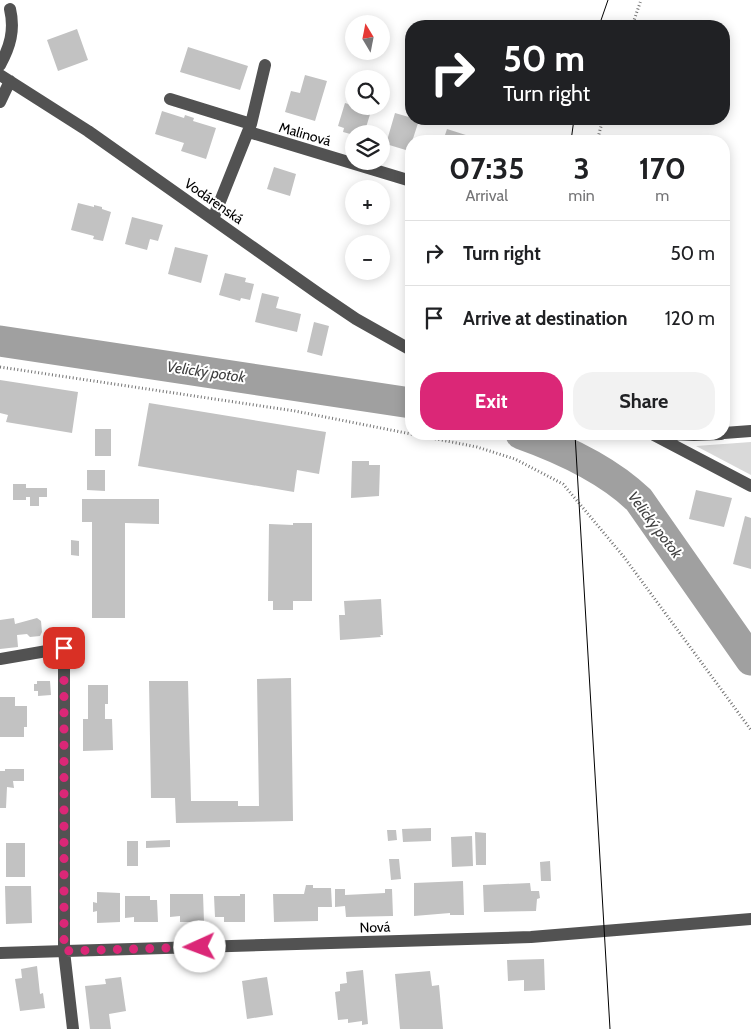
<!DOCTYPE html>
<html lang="en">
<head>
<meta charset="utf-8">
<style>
  :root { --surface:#fff; --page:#f2f2f2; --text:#202124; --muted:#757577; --line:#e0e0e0; --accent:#db2777 }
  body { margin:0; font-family:Cabin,sans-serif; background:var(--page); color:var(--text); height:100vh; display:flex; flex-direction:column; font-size:19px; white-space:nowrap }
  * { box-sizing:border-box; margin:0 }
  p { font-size:16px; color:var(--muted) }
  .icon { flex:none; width:28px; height:28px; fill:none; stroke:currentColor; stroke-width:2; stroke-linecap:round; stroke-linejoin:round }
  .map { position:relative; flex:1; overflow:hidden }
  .panel { position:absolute; left:405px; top:135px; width:325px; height:305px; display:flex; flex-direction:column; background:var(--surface); border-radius:20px; box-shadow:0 2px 12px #0003 }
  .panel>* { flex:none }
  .banner { position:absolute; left:405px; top:20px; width:325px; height:105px; border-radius:20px; box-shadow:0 2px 12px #0003; background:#202124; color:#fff; overflow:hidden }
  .needle { width:32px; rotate:350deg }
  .buttons { position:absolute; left:345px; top:15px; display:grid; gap:10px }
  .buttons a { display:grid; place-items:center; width:45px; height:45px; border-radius:50%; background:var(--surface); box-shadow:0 2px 12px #0003; font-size:25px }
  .pin { position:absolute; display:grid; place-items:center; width:42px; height:42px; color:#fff; margin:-21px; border-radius:10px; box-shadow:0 2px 8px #0006 }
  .me { position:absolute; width:55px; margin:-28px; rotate:268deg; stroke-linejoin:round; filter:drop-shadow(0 0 4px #0008) }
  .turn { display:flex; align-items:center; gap:18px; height:105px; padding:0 15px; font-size:22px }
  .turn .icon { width:65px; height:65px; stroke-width:2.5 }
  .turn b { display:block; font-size:35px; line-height:42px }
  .eta { display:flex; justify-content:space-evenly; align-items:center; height:85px; text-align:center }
  .eta b { font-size:30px; font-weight:800; line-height:35px }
  .cta { display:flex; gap:10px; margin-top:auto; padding:10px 15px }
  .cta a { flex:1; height:58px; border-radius:20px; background:var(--accent); color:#fff; font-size:20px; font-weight:800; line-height:58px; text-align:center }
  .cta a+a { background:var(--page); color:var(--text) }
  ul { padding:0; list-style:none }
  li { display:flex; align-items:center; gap:15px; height:65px; padding:0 15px; border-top:1px solid var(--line) }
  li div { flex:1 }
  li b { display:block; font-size:19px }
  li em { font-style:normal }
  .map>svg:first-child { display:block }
</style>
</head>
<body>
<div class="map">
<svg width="751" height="1029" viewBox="0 0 751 1029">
  <rect width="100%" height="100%" fill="#fff"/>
  <!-- green -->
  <path fill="#d9d9d9" d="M751 442V475L696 446Z"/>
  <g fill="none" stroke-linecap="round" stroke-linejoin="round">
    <!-- river -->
    <path stroke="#a0a0a0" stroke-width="31" d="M0 341 411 403
      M521 434C563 449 607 469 639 500L751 660"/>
  </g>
  <!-- building -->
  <path fill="#c2c2c2" d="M77 29 88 60 58 71 47 40Z
    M188 47 248 66 240 90 180 72Z
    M305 75 327 81 315 121 285 112 291 91 300 93Z
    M345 103 371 111 364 134 357 131 354 135 343 132 344 128 338 126Z
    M162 111 184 118 185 115 194 118 193 121 216 128 206 159 181 151 184 143 155 134Z
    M395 113 419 120 409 151 386 144Z
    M447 129 469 136 467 141H443Z
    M274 167 296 174 290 196 267 189Z
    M78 203 94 207V205L102 207V209L111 212 103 241 93 239 94 236 71 230Z
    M132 217 163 225 158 241 150 239 147 250 125 244Z
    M175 247 208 255 201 283 168 274Z
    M225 273 246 278 245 282 254 284 250 300 241 298 240 301 219 295Z
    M262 293 279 297 276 308 301 314 297 332 255 322Z
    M314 322 329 326 322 356 307 352Z
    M0 380 78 392 72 433 6 422 8 415 0 413Z
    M149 403 326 432 319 474 297 470 294 492 138 466Z
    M95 429H111V456H95Z
    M352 461H369V465H380L379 496 351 498Z
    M87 470H105V491L87 490Z
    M13 484H26V488H47V497H39V506H30V497H26V500H13Z
    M696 490 732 498 724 527 689 519Z
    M82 499H159V524L125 523V618H92V522H82Z
    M745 516 751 518V569L733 564Z
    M293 523H312V601H293V610H273V601H268L269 524 293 525Z
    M71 540 79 541V556L71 555Z
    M381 599 383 635H380L381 637 340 640 339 615H345L344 601Z
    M14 618 15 624 37 618 41 621 42 632 40 636 30 637 27 634 17 635 18 647 0 649V620Z
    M291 678 293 821 176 823 175 798H151L149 681H188L191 801H238V806H259L257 679Z
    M37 681H50L51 695 38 696V691H34V684H37Z
    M88 685H108V704H105V719H112L113 750 83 751V719H88Z
    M0 697H15V706H27V727H24V737H0Z
    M5 769H24V781H13L14 788 7 787 6 808H0V771H5Z
    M431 828V841L403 842 402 829Z
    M387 830H396L397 840 388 841Z
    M475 832 486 833V865H476Z
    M472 836 473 866 452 867 451 837Z
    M170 840V847L146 848V841Z
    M127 841H138V866H127Z
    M6 843H25V877H6Z
    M389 859H399L401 879 391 880Z
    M550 861 551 881H541L540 862Z
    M463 881 464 915H450V913L414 916V883Z
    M530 883 531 891H539L540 898 537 899 536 911 484 912 483 885Z
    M306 885H313V888H331L332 907H318V921L274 922 273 894H304Z
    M5 886H31L32 923 6 924Z
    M335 889H345V895L385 893V889H392L393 916 346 917 345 906 335 907Z
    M97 892 120 893V922L97 923V911L93 912V902L97 903Z
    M170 894H203L204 922H180V916L170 917Z
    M240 894H245V922H224V917H215L214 896H240Z
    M125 896H150V900H157L158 922H134V917L125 918Z
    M544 959 545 990 524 991V980L508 981 507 960Z
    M37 966 40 994 43 993 45 1008 20 1011 15 979 22 978 21 969Z
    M363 970 368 1024 362 1025V1021L348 1023V1019L338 1020 335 992 340 991V984L347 983 346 972Z
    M430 971 432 986 439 985 443 1029H400L395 974Z
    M121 977 126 1011 109 1014 111 1029H90L85 986 106 984 105 979Z
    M267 977 273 1015 247 1019 242 981Z"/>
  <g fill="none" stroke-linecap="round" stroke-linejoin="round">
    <!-- path -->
    <path stroke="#747474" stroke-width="3" stroke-dasharray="1 2.5" stroke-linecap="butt" d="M632 26 641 0
      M597 141 603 119
      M0 367 295 411 411 434
      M411 434 477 447 515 459 563 484 624 557 751 730"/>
    <!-- minor -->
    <path stroke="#525252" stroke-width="12" d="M0 65C10 47 15 30 10 9
      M0 75 88 131 319 294 356 319 411 350
      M170 99 251 124 213 219
      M0 102 10 81
      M251 124 265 65
      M249 132 411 181
      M724 433 751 431
      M652 434 751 486
      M667 434 694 435 721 434
      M0 659 64 648V951L73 1029
      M0 953 531 937 751 919"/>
    <!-- tram -->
    <path stroke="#000" stroke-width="1" d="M599 26 608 0
      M571 141 574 119
      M575 434 610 1029"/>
  </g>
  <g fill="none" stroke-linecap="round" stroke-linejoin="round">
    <!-- route -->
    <path stroke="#db2777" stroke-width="9" stroke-dasharray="0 16.2" d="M64 648V951L200 947"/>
  </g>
  <g text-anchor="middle" stroke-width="4" stroke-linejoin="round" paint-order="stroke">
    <!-- street labels -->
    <g font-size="14" fill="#000" stroke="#fff">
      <text transform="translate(305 134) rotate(16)" y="5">Malinová</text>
      <text transform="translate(214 201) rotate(35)" y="5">Vodárenská</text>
      <text transform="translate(375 927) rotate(-2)" y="5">Nová</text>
    </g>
    <!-- water labels -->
    <g font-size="15" font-style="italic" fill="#414141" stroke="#fff">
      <text transform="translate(206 372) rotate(8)" y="5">Velický potok</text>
      <text transform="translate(655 525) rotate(53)" y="5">Velický potok</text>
    </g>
  </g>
</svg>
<div class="buttons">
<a><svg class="needle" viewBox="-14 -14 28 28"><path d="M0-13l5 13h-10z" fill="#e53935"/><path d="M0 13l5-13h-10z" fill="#757577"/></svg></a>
<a><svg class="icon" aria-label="search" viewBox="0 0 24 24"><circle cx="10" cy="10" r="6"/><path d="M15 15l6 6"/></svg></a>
<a><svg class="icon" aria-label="layers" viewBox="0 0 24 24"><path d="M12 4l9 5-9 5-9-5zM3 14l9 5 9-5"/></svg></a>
<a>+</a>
<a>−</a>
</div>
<div class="pin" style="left:64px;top:648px;background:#d93025"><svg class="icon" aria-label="arrive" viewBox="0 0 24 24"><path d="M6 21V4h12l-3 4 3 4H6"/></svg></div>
<svg class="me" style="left:200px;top:947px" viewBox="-20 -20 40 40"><circle r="19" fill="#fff"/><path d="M0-13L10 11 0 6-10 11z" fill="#db2777"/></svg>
<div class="banner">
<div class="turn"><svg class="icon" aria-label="right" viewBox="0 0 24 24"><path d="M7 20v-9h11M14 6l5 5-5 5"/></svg><div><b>50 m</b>Turn right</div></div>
</div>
<section class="panel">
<div class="eta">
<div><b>07:35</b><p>Arrival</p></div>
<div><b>3</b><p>min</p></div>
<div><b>170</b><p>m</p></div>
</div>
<ul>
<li><svg class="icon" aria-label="right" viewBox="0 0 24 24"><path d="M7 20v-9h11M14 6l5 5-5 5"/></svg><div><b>Turn right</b></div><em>50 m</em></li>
<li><svg class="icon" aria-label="arrive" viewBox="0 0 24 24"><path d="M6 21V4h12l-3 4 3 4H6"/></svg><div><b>Arrive at destination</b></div><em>120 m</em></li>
</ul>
<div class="cta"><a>Exit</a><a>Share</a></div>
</section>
</div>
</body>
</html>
